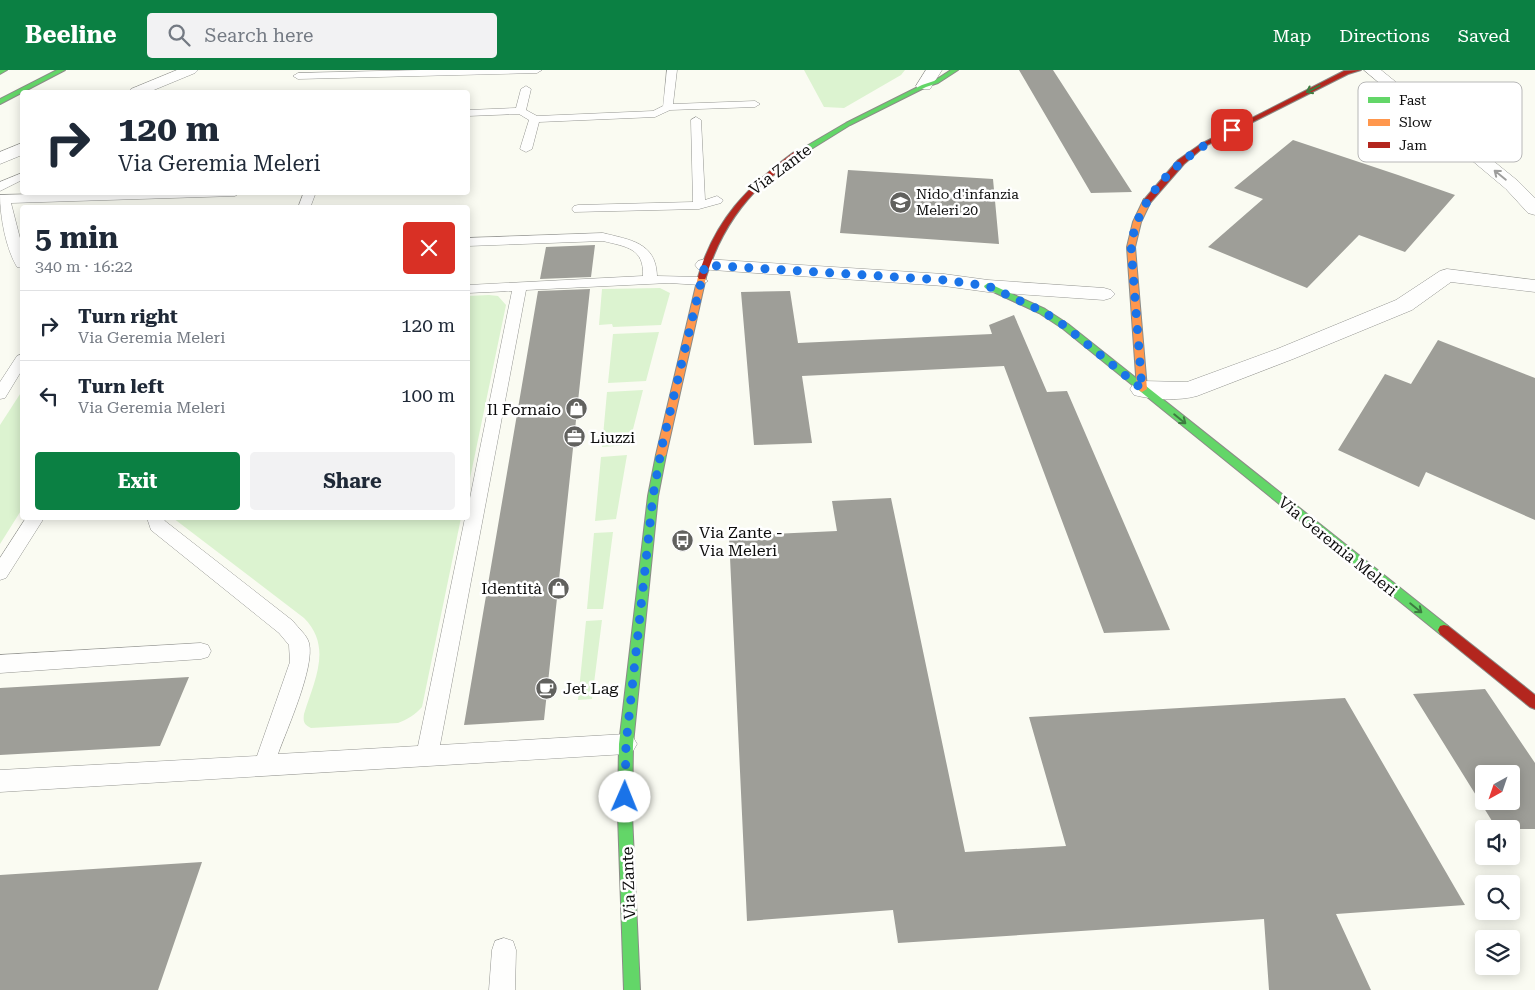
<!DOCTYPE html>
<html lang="en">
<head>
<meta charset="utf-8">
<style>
  :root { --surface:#fff; --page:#f2f2f3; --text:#1f2937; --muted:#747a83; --line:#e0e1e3; --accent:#0b8043 }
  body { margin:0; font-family:"Roboto Serif",serif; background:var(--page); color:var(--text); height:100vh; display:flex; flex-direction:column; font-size:19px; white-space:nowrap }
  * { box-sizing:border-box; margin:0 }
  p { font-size:16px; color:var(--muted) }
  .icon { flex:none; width:28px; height:28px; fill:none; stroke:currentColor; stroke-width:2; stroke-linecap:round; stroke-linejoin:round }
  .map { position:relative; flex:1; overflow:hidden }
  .details { position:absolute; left:20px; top:135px; width:450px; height:315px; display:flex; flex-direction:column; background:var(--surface); border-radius:5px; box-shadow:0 2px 12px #0003 }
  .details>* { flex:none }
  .top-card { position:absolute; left:20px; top:20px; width:450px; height:105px; border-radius:5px; box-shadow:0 2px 12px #0003; background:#fff; color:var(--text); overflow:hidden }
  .needle { width:32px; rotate:220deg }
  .fabs { position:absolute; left:1475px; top:695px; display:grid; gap:10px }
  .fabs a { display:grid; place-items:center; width:45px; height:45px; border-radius:5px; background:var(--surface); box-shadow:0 2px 12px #0003; font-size:25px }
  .pin { position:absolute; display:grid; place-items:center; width:42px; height:42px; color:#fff; margin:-21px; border-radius:10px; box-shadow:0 2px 8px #0006 }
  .me { position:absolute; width:55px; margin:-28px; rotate:1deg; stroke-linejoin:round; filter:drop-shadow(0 0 4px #0008) }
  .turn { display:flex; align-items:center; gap:18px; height:105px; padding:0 15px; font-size:22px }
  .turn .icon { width:65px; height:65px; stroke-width:2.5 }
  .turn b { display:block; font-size:35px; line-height:42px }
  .round { display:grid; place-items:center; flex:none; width:52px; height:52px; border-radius:5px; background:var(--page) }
  .head { display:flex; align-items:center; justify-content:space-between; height:85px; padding:0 15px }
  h1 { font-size:30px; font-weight:700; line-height:38px }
  .button { display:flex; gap:10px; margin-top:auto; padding:10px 15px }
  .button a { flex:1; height:58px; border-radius:5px; background:var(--accent); color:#fff; font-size:20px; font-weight:700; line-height:58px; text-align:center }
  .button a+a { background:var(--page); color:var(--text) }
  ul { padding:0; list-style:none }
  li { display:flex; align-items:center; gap:15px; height:70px; padding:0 15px; border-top:1px solid var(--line) }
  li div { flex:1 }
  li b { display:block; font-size:19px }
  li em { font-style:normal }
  header { display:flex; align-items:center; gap:30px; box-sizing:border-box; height:70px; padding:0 25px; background:var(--accent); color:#fff }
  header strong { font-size:24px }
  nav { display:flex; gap:28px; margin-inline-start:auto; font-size:18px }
  .search { width:350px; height:45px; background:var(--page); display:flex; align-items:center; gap:12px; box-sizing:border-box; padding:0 18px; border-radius:5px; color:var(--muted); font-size:19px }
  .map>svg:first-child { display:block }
</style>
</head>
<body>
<header>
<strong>Beeline</strong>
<div class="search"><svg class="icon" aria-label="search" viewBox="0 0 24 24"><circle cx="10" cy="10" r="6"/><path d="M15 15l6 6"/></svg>Search here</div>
<nav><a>Map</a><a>Directions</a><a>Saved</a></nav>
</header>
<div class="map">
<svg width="1535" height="920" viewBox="0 0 1535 920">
  <rect width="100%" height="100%" fill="#fafbf2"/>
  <!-- green -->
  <path fill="#dcf3d0" d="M804 0H905L901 5 844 38 824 37Z
    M660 218 670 223 661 255 613 257 612 254 599 255 602 219Z
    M489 225 498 226 506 235 468 418V226Z
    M659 262 646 311 608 313 613 264Z
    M643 320 629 375 602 377 607 322Z
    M22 321V439L0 474V355Z
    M627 385 616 449 595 451 601 387Z
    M173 448H461L422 637C415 645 408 649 398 653L311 658C304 655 303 652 304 644 314 611 333 577 304 548Z
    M613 462 603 539H587L594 463Z
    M602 550 592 629 578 630 586 551Z"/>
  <!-- building -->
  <path fill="#9e9e98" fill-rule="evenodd" d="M1019 0H1053L1132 122 1091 123Z
    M1293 70 1398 105 1455 125 1405 182 1359 165 1307 218 1208 177 1263 129 1234 118Z
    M848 100 993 109 999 174 840 163Z
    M595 175 591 207 540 209 546 177Z
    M590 219 544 650 464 655 538 221Z
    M790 221 798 273 992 264 989 255 1014 245 1047 322 1067 321 1170 560 1104 563 1004 296 802 306 812 373 754 375 741 222Z
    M1438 270 1535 308V450L1426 402 1419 417 1338 380 1385 304 1411 314Z
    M891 428 965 782 1066 776 1029 647 1345 628 1465 835 1336 844 1371 920H1269L1264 849 898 873 893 840 747 851 729 466 837 461 832 431Z
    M189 607 160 676 0 685V618Z
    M1485 619 1535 693V759H1497L1413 624ZM1484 704H1511V731H1484Z
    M202 792 158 920H0V805Z"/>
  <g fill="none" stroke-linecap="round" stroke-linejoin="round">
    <defs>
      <path id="lane" d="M421 0H542L537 3 298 9 293 6 298 3Z
        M667 0H677L673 34 755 31 760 34 755 37 670 40 655 47 539 52 532 79 526 82 520 79 529 50 519 44 468 46V40L516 38 521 19 526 16 531 19 526 40 537 46 653 41 663 36Z
        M696 47 701 50 705 130 717 126 723 130 721 133 699 139 574 142 572 139 574 136 578 135 693 132 691 50Z
        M22 103V110L0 121V112Z
        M118 122H241L235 126 11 133 22 176V198L17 197C6 179 0 147 0 125Z
        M304 122H316L310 138H298Z
        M603 163C630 170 656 172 657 206L701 207 708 211 701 215 669 213 526 220 440 675 626 664 633 667 637 674 633 681 626 684 0 722V700L257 686 290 592 289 575 279 563 151 460 147 448H163L165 451 293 551C298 558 307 565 309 573 315 597 287 659 278 684L418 676 465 448H468V438L512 221 468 223V215L643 206C644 178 627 177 603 171L468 176V168Z
        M22 284V300L5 328 0 329V312L17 286Z
        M26 448H44L6 508 0 510V488Z
        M201 573 208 575 211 581 208 587 201 589 0 603V585Z
        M504 868 513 871 516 880 515 920H489L492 880 495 871Z"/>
      <path id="street" d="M177 0H198L195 3 149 22H129L131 19Z
        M926 0H942L930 19H918L916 16Z
        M1364 0H1381L1518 111 1535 128V145L1528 143 1506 119Z
        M22 73V85L0 94V82Z
        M705 189 944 204 988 210 1104 218 1111 220 1115 224 1111 228 1104 230 988 222 944 216 698 199 695 195 698 191Z
        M1447 199 1535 210V222L1451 212 1412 240 1293 289 1197 326C1179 331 1152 330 1134 325L1130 319 1134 313 1142 311 1187 312 1277 279 1396 230 1440 201Z"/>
      <path id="fast" d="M0 0H7L0 4Z
        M57 0H65L0 34V29Z
        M951 0H958L938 13 926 17 850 55 800 86 793 84 846 53 922 15 934 11Z
        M988 213 1045 239 1068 254 1448 556 1450 560 1448 564 1444 565 1440 564 1062 258 1039 243 985 218 984 216Z
        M661 381 666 385 658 426 633 674 632 745 640 920H624L618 745 619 674 648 426 656 385Z"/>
      <path id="slow" d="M1144 129 1151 131 1141 152 1135 177 1147 319 1142 322 1137 319 1127 177 1133 152Z
        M702 204 706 207 666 385 661 389 656 385 698 207Z"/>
      <path id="jam" d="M1361 0 1348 4 1205 76 1184 94 1150 133 1143 131 1178 90 1201 74 1344 1Z
        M794 82 801 84C791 94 778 101 767 110 737 137 718 168 706 207L705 209H699L698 207C715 150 747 117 794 82Z
        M1444 555 1448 556 1535 625V639L1530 637 1440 564 1438 560 1440 556Z"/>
    </defs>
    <!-- lane casing -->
    <use href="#lane" stroke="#949591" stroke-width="1"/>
    <!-- street casing -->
    <use href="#street" stroke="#949591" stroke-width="1"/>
    <!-- fast casing -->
    <use href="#fast" stroke="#8b8b87" stroke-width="2"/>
    <!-- slow casing -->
    <use href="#slow" stroke="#8b8b87" stroke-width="2"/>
    <!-- jam casing -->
    <use href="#jam" stroke="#8b8b87" stroke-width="2"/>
    <!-- lane -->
    <use href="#lane" fill="#fefefd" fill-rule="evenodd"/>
    <!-- street -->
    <use href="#street" fill="#fefefd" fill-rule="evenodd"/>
    <!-- fast -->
    <use href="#fast" fill="#63d668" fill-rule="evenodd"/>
    <!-- slow -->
    <use href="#slow" fill="#ff974d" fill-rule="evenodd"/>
    <!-- jam -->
    <use href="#jam" fill="#b3261e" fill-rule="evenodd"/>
  </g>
  <!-- one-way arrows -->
  <defs><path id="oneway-shaft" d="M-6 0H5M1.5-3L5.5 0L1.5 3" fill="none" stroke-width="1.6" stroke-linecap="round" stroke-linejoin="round" transform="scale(1.25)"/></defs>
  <g stroke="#3d7c40">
    <use href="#oneway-shaft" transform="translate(1313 19) rotate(153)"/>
    <use href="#oneway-shaft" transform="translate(1180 349) rotate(39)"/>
    <use href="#oneway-shaft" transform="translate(1416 538) rotate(39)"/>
  </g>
  <use stroke="#9e9e9d" href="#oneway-shaft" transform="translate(1500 105) rotate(-141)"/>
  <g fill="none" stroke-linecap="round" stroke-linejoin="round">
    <!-- route -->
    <path stroke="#1a73e8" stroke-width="9" stroke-dasharray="0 16.2" d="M625 727 626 674 653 426 662 376 705 195 944 210 988 216 1042 241 1065 256 1142 319 1131 176C1139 121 1185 83 1232 60"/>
  </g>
  <!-- icons -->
  <defs>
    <symbol id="school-disc" viewBox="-11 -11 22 22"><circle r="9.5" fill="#61615e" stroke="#fff"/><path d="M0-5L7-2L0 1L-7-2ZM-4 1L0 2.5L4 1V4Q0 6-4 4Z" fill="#fff"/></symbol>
    <symbol id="shop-disc" viewBox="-11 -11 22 22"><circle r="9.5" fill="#61615e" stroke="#fff"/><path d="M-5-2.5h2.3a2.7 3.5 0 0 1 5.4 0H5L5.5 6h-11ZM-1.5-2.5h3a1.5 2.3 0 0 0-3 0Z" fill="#fff"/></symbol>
    <symbol id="office-disc" viewBox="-11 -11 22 22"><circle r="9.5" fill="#61615e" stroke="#fff"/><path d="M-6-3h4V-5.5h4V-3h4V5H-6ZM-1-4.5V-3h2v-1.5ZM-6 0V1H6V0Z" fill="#fff"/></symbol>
    <symbol id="bus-disc" viewBox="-11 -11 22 22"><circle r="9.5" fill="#61615e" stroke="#fff"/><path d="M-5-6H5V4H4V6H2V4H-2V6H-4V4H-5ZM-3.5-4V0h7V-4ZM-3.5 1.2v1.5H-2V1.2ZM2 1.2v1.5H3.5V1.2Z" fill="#fff"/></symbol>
    <symbol id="cafe-disc" viewBox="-11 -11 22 22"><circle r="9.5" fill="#61615e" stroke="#fff"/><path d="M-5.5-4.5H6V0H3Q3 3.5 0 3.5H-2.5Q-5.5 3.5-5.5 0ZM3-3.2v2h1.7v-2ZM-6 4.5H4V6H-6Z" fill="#fff"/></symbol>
  </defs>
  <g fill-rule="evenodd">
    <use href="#school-disc" x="888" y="120" width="25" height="25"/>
    <use href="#shop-disc" x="564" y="326" width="25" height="25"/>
    <use href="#office-disc" x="562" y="354" width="25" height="25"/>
    <use href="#bus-disc" x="670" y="458" width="25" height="25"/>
    <use href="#shop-disc" x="546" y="506" width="25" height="25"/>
    <use href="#cafe-disc" x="534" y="606" width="25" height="25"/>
  </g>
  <g text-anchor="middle" stroke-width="5" stroke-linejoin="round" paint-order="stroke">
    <!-- far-poi labels -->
    <g font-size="14" fill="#0e0e0e" stroke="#fff" text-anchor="start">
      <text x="916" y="129">Nido d'infanzia<tspan x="916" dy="16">Meleri 20</tspan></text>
    </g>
    <!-- street labels -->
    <g font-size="16" fill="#0e0e0e" stroke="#fff">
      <text transform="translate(780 99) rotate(-37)" y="6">Via Zante</text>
      <text transform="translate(1338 476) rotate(39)" y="6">Via Geremia Meleri</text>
      <text transform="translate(628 813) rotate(-92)" y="6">Via Zante</text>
    </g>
    <!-- poi labels -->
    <g font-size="16" fill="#0e0e0e" stroke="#fff" text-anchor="start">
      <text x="561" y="345" text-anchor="end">Il Fornaio</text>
      <text x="590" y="373">Liuzzi</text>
      <text x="699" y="468">Via Zante -<tspan x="699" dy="18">Via Meleri</tspan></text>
      <text x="542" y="524" text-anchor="end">Identità</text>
      <text x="563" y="624">Jet Lag</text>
    </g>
  </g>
  <!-- legend -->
  <rect x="1358" y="12" width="164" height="80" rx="8" fill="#fff" stroke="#b7b7b7" stroke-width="1"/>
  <rect x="1368" y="27" width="22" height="6" fill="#63d668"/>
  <rect x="1368" y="49" width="22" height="7" fill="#ff974d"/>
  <rect x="1368" y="72" width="22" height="6" fill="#b3261e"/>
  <g font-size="14" fill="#0e0e0e">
    <text x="1399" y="35">Fast</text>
    <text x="1399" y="57">Slow</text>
    <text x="1399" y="80">Jam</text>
  </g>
</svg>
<div class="fabs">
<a><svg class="needle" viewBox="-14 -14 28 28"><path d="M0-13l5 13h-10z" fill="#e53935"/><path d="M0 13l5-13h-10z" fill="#747a83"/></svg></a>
<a><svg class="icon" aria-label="sound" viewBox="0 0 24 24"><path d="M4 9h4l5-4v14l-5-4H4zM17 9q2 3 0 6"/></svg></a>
<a><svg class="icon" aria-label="search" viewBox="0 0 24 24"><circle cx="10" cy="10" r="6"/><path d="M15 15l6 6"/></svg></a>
<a><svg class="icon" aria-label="layers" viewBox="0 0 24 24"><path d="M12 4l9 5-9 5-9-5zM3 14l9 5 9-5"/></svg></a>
</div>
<div class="pin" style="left:1232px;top:60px;background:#d93025"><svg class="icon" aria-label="arrive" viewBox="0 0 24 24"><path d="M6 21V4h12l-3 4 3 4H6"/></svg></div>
<svg class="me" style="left:625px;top:727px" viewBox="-20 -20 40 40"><circle r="19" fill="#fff"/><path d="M0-13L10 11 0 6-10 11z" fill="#1a73e8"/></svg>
<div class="top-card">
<div class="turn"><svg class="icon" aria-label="right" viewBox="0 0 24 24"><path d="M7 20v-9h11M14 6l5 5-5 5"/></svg><div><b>120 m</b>Via Geremia Meleri</div></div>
</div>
<section class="details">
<div class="head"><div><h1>5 min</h1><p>340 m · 16:22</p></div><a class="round" style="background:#d93025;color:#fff"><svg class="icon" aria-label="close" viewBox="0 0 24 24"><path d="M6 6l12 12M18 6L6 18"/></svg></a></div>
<ul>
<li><svg class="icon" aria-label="right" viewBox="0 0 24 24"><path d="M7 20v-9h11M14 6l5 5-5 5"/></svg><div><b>Turn right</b><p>Via Geremia Meleri</p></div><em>120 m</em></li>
<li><svg class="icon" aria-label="left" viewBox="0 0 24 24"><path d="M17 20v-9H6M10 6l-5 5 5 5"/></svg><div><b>Turn left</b><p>Via Geremia Meleri</p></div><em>100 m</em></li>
</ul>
<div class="button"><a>Exit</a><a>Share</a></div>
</section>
</div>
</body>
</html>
